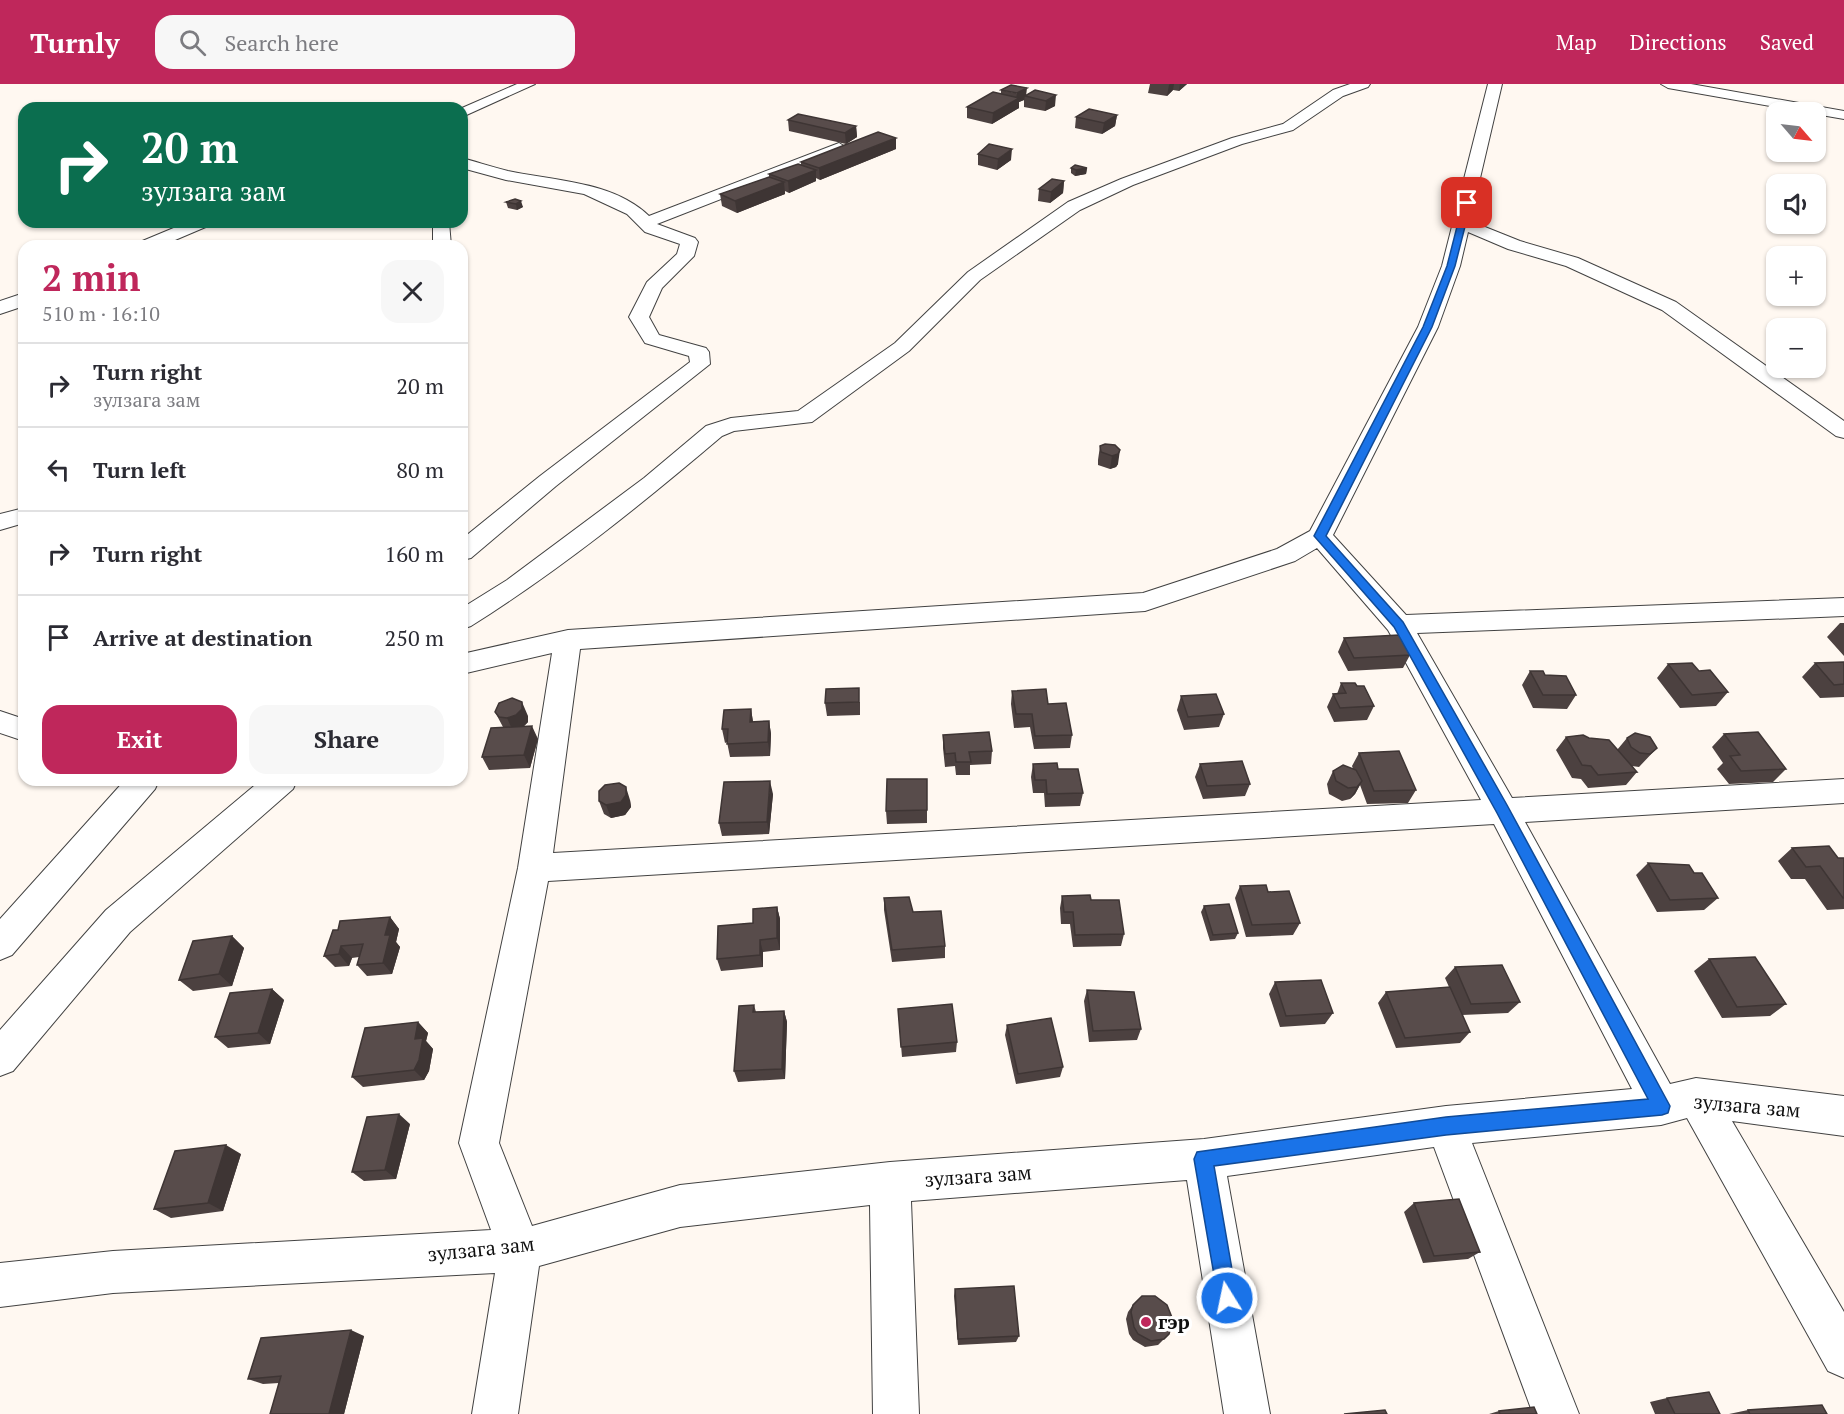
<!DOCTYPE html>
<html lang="en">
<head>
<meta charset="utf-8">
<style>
  :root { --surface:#fff; --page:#f7f7f7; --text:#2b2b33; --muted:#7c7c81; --line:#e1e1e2; --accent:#bf275b }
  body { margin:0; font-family:"PT Serif",serif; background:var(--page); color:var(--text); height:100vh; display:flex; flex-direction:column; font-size:22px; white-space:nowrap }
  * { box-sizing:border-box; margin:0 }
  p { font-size:20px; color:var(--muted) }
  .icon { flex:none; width:33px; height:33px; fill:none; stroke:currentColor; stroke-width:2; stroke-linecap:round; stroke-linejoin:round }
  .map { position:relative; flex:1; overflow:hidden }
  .side { position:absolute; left:18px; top:156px; width:450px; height:546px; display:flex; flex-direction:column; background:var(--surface); border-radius:18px; box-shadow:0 2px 4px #0004 }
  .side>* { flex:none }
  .guide { position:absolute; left:18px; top:18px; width:450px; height:126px; border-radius:18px; box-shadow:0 2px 4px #0004; background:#0b6e4f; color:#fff; overflow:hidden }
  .needle { width:39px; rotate:118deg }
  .controls { position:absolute; left:1766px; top:18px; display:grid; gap:12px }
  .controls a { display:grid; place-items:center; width:60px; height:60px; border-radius:12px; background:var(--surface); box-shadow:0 2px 4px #0004; font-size:30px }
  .pin { position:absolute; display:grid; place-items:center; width:51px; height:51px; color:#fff; margin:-26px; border-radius:12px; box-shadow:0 3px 9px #0006 }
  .me { position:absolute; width:66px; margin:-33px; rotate:350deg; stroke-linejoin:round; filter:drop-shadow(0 0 4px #0008) }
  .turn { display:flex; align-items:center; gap:21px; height:126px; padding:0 24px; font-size:27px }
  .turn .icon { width:78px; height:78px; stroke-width:2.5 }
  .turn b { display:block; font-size:42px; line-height:51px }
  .round { display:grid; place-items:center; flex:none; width:63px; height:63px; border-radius:18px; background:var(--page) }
  .summary { display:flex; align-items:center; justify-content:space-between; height:102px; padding:0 24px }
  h1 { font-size:36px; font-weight:600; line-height:45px; color:var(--accent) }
  .button { display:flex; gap:12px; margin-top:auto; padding:12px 24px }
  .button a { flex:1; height:69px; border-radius:18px; background:var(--accent); color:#fff; font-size:24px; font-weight:600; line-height:69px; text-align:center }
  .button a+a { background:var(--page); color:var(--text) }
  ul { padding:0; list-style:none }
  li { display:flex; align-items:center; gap:18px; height:84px; padding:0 24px; border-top:2px solid var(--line) }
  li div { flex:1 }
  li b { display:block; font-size:22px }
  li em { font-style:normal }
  header { display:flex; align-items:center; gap:36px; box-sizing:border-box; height:84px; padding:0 30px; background:var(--accent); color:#fff }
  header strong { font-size:28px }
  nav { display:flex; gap:33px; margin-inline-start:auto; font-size:21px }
  .search { width:420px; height:54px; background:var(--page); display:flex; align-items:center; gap:15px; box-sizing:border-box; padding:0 21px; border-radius:18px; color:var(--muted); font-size:22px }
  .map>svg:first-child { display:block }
</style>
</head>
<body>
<header>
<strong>Turnly</strong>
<div class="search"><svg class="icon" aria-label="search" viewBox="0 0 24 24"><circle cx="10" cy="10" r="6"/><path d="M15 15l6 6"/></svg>Search here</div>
<nav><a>Map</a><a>Directions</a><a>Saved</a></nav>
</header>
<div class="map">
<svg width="1844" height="1330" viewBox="0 0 1844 1330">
  <rect width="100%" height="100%" fill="#fff8f1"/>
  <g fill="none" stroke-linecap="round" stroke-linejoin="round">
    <defs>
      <path id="minor" d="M517 0H535L462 33V24Z
        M1350 0H1370L1368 3 1343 12 1293 46 1242 60 1133 101 1080 126 980 196 909 267 812 338 734 347 722 352C642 420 560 486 471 542L462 545V524L507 496 644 394 706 342 731 334 798 327 895 259 968 188 1068 118 1121 95 1232 54 1283 40 1333 6Z
        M1488 0H1502L1470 137 1520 157 1578 174 1676 218 1844 337V354L1836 352 1662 226 1566 182 1508 165 1468 148 1460 182 1438 243 1333 451 1406 531 1844 514V532L1417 549 1512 714 1844 695V719L1525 738 1670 1000 1696 994 1844 1012V1052L1732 1037 1844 1228V1294L1828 1287 1687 1034 1661 1041 1472 1059 1579 1330H1533L1434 1063 1227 1092 1270 1330H1224L1187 1096 911 1117 919 1330H873L870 1121 680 1143 539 1182 518 1330H472L495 1189 113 1209 0 1223V1179L113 1167 491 1146 459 1059 518 784 552 569 462 590V570L568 546 1143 509 1277 465 1310 447 1418 243 1442 182ZM1317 464 1388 546 1481 716 553 769 580 565 1145 527 1295 477ZM1494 740 1632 1005 1446 1022 1204 1055 890 1078 680 1101 532 1142 499 1059 548 797Z
        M1661 0H1691L1844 27V35L1668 4Z
        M839 59 847 64 844 67 657 140 695 154 698 158 694 172 662 204 649 233 659 251 706 264 709 268 710 280 556 402 471 474 462 476V455L540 392 690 278 689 272 645 259 629 233 647 198 677 170 680 160 645 148 627 130 584 110 506 96 462 84V74C477 78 492 83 508 87 554 97 613 97 649 132Z
        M188 138H210L208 142 161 162H137L140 158Z
        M433 138H449L451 162H433Z
        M24 209V222L0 230V217Z
        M24 424V439L0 446V430Z
        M0 627 24 635V657L0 649Z
        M125 696H159L155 705 12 871 0 876V835Z
        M261 696H297L293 705 130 848 13 987 0 992V946L106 826Z"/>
    </defs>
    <!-- minor casing -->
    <use href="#minor" stroke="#424242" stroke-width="2"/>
    <!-- minor -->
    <use href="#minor" fill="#fff" fill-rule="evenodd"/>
  </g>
  <!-- wall -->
  <path fill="#4c4140" d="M1150 0H1187L1179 7 1173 6 1167 12 1148 9Z
    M1001 6 1026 11 1035 6 1055 22 1045 27 1024 23V16L1019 18V24L992 40 967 34V23L1001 9Z
    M1117 31 1115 42 1102 50 1075 44 1076 33Z
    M788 36 856 42 857 53 846 60 789 47Z
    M896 65 820 96 816 94V97L789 109 785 107V110L737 129 722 122 720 110 769 93V90L801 81V78Z
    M978 70 1011 76 997 86 978 81Z
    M1071 84H1087L1086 90 1075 92 1071 89Z
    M1064 97 1063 109 1050 119 1038 117 1039 105Z
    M515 115 523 123 517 126 508 124 506 118Z
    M1105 360 1118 380 1116 383 1110 385 1098 381V376L1100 362Z
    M1840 539H1844V572L1827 553Z
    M1344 554 1410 571 1403 584 1348 587 1338 568Z
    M1844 578V613L1820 614 1802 593 1815 579Z
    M1668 580 1699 587 1728 608 1716 622 1680 624 1657 594Z
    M1530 587 1545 591 1576 611 1567 625 1533 624 1522 601Z
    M1341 599 1357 602 1374 622 1367 636 1334 638 1327 623 1333 610H1337Z
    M1012 607 1048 620 1072 651 1070 664 1034 665 1030 643 1014 644 1011 620Z
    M1181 612 1224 630 1219 643 1184 646 1177 626Z
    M860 618V631L827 632 825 619Z
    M751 625 753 638 769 637 771 650 770 672 730 673 727 658 725 659 722 645Z
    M495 628 528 632V638L524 642 538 655 530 684 489 686 482 673 503 643Z
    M1724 650 1786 685 1773 698 1729 700 1717 685 1723 679 1712 663Z
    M943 651 992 667 991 680 970 681V691H956L955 682 945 683 943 664Z
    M1566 653 1589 654 1617 666 1627 654 1657 664 1639 683 1632 682 1637 688 1626 701 1588 704 1581 695 1572 694 1556 666Z
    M1359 669 1416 706 1408 719 1367 720 1360 701 1355 710 1350 715 1342 717 1329 710 1327 700 1333 687 1353 685 1352 682Z
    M1033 680 1058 685 1083 709 1080 722 1045 723 1044 709H1033L1031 693Z
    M1200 680 1250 700 1245 712 1203 715 1195 693Z
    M773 710 769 750 722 752 719 739Z
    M630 716 631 723 625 731 611 734 604 730 599 717Z
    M927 726V739L887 740 886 727Z
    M1792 764 1838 774H1844V825L1827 826 1805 795H1791L1778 777Z
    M1648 779 1694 789 1718 814 1704 826 1657 828 1636 791Z
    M1240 802 1268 808 1300 839 1293 851 1246 853 1235 814Z
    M1062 812 1124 850 1121 862 1073 863 1070 840H1061L1060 824Z
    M884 814 913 828 945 862V874L892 878 884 826Z
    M1204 822 1238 849 1235 855 1210 857 1201 828Z
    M777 823 780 835V866L763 868V883L721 887 717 875 753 839Z
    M390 833 399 845 396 858 400 863 392 890 367 892 357 881 359 873 352 874 349 882 335 883 324 872 338 846Z
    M232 852 244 864 232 902 193 907 179 896Z
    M1709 875 1786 920 1770 932 1722 934 1694 887Z
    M1455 883 1520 918 1508 929 1462 931 1470 948 1460 959 1396 964 1378 919 1386 908 1449 903 1445 894Z
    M1275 898 1333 929 1325 940 1280 943 1269 910Z
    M272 905 284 916 270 960 228 964 215 953Z
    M1087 906 1141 945 1137 956 1089 958 1084 917Z
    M754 921 756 928 784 927 787 938 785 995 738 998 734 987Z
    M898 925 957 958 956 968 902 973Z
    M418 938 428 949 426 957 433 965 429 987 424 996 363 1003 352 993Z
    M1007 941 1063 983 1060 993 1016 1000 1005 951Z
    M410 1040 396 1095 364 1097 352 1088Z
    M241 1070 223 1127 171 1134 154 1125Z
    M1414 1119 1480 1168 1468 1175 1423 1179 1404 1128Z
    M955 1205 1019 1252 1016 1258 958 1261 954 1212Z
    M1133 1221 1169 1250 1158 1261 1145 1263 1133 1256 1129 1250 1126 1235 1128 1228Z
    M364 1252 344 1330H270L279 1299 263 1300 248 1295Z
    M1667 1314 1720 1330H1655L1650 1318Z
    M1748 1326 1827 1330H1729Z
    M1499 1327 1537 1330H1489Z"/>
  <!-- shaded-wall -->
  <path fill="#3e3534" d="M1170 0H1174L1173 6 1167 12 1169 1Z
    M1180 0H1187L1179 7Z
    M1027 4 1026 12H1025L1024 16 1019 18V24L992 40 993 29 1016 15 1017 9Z
    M1056 11 1055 22 1045 27 1046 17Z
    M1117 31 1115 42 1102 50 1104 39Z
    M856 42 857 53 846 60 845 49Z
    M896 54V65L820 96 819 84Z
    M1012 65 1011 76 997 86 998 75Z
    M1087 84 1086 90 1075 92 1076 86Z
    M816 86V97L789 109 788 97Z
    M1064 97 1063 109 1050 119 1051 108Z
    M784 98 785 110 737 129 735 117Z
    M521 117 523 123 517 126 516 120Z
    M1120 366 1118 380 1116 383 1110 385 1112 372Z
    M522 618 528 632V638L522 644 513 647 507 634Z
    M751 625 753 638H750Z
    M769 637 771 650 770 672 768 658Z
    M532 642 538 655 530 684 524 671Z
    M770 697 773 710 769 750 767 738Z
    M1362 697 1355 710 1350 715 1357 703Z
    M626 703 630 716 631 723 625 731 611 734 606 721Z
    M777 823 780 835V866L777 854Z
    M390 833 399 845 396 858 400 863 392 890 383 879 385 851Z
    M232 852 244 864 232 902 219 890Z
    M760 856 763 868V883L760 871Z
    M341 862 352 874 349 882 339 870Z
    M272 905 284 916 270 960 258 949Z
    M784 927 787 938 785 995 782 985Z
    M418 938 428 949 426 957 433 965 429 987 424 996 414 986 415 955Z
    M399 1030 410 1040 396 1095 385 1086Z
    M226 1061 241 1070 223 1127 208 1119Z
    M351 1246 364 1252 344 1330H329Z"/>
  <!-- building -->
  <path fill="#584c4b" stroke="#3e3534" stroke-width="1.5" d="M1011 1 1027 4 1017 9 1001 6Z
    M1035 6 1056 11 1046 17 1025 12Z
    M993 8 1019 14 993 29 967 23Z
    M1089 25 1117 31 1104 39 1076 33Z
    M798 30 856 42 845 49 788 36Z
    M878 48 896 54 819 84 801 78Z
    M989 60 1012 65 998 75 978 70Z
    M798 80 816 86 788 97 769 90Z
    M1075 81 1087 84 1076 86 1071 84Z
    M769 93 784 98 735 117 720 110Z
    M1052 95 1064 97 1051 108 1039 105Z
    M515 115 521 117 516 120 506 118Z
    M1105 360 1115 361 1120 366 1118 370 1112 372 1101 368 1100 362Z
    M1399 551 1410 571 1354 574 1344 554Z
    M1844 578V600L1834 601 1815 579Z
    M1692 579 1699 587 1710 586 1728 608 1692 611 1668 580Z
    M1530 587H1543L1545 591 1566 592 1576 611H1543Z
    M1341 599H1355L1357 602H1364L1374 622 1340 624 1333 610 1346 609Z
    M859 604V618L825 619 826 605Z
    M1046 605 1048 620 1066 619 1072 651 1035 652 1032 630H1016L1012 607Z
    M1216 610 1224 630 1188 633 1181 612Z
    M512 614 522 618V625L516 631 507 634 499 633 495 628 499 619Z
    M751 625 750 638 769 637 768 658 727 660 728 645H722L724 626Z
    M532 642 524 671 482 673 491 644Z
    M989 648 992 667 969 668 971 678H956L955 669 945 670 943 651Z
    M1758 648 1786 685 1741 687 1730 672 1740 671 1724 650Z
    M1635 649 1650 653 1657 664 1650 670 1640 669 1631 663 1627 654Z
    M1583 651 1589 654 1609 656 1637 688 1598 691 1591 682 1582 681 1566 653Z
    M1399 667 1416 706 1374 707 1359 669Z
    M1242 677 1250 700 1207 702 1200 680Z
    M1057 679 1058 685H1078L1083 709 1047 710 1046 696H1035L1033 680Z
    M1343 681 1356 686 1362 697 1357 703 1348 704 1336 697 1333 687Z
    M887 695H927V726L886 727Z
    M770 697 767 738 719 739 724 698Z
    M619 699 626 703V711L621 718 606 721 599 717V707L605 701Z
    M1829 762 1838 774H1844V814H1843L1820 782 1806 783 1792 764Z
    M1648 779 1689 781 1694 789H1702L1718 814 1670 816Z
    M1266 801 1268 808 1289 807 1300 839 1252 841 1240 802Z
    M1090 811 1091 816H1119L1124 850 1075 851 1073 828H1064L1062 812Z
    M909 813 913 828 941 827 945 862 892 866 884 814Z
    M1229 820 1238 849 1213 851 1204 822Z
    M777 823V854L760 856V871L717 875 718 842 753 839V825Z
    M390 833 385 851H390L383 879 357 881 363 860 341 862 339 870 324 872 333 846H338L340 837Z
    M232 852 219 890 179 896 193 857Z
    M1755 873 1786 920 1737 923 1709 875Z
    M1502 881 1520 918 1471 920 1455 883Z
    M1321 896 1333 929 1286 932 1275 898Z
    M1450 903 1470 948 1405 954 1386 908Z
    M272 905 258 949 215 953 230 909Z
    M1087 906 1134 908 1141 945 1093 947Z
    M952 920 957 958 901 963 898 925Z
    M754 921 753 928 784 927 782 985 734 987 739 922Z
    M1051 934 1063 983 1018 990 1007 941Z
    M418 938 415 955 423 954 419 976 414 986 352 993 365 944Z
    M399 1030 385 1086 352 1088 367 1033Z
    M226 1061 208 1119 154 1125 175 1067Z
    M1459 1115 1480 1168 1434 1172 1414 1119Z
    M1014 1202 1019 1252 958 1255 955 1205Z
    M1142 1212H1155L1167 1221 1173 1236 1169 1250 1164 1255 1151 1257 1138 1250 1134 1243 1131 1228 1133 1221Z
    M351 1246 329 1330H270L281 1292 248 1295 261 1254Z
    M1709 1308 1720 1330H1675L1667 1314Z
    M1822 1321 1827 1330H1750L1748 1326Z
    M1534 1323 1537 1330H1500L1499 1327Z
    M1385 1326 1387 1330H1344Z"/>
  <!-- route -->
  <path fill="#1a73e8" stroke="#114b97" stroke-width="1.5" d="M1467 116 1471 119 1455 182 1432 243 1326 452 1403 538 1507 721 1670 1022 1668 1029 1662 1031 1446 1051 1214 1082 1237 1214 1234 1221 1227 1224 1220 1221 1218 1214 1194 1075 1197 1068 1446 1033 1648 1015 1497 729 1394 543 1314 452 1423 243 1447 182 1463 119Z"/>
  <!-- markers -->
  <circle fill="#bf275b" stroke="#fff" stroke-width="2" cx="1146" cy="1238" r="6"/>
  <g text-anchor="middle" stroke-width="6" stroke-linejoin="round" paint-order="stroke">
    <!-- near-street labels -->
    <g font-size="20" fill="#0f0f0f" stroke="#fff">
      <text transform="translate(1747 1022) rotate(5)" y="7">зулзага зам</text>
      <text transform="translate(978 1092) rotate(-4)" y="7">зулзага зам</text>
      <text transform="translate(481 1165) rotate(-6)" y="7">зулзага зам</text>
    </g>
    <!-- near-poi labels -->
    <g font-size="20" font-weight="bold" fill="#0f0f0f" stroke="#fff" text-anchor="start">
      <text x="1158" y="1245">гэр</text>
    </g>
  </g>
</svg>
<div class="controls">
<a><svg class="needle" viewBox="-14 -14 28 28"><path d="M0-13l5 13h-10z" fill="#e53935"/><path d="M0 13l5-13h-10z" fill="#7c7c81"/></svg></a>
<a><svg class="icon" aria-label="sound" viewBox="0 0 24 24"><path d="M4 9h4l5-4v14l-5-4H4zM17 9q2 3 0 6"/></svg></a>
<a>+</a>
<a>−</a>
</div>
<div class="pin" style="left:1467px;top:119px;background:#d93025"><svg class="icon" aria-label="arrive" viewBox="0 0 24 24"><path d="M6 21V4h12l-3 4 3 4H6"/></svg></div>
<svg class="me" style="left:1227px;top:1214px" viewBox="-20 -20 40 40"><circle r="17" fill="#1a73e8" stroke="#fff" stroke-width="3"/><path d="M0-11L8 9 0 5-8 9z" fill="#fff"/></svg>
<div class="guide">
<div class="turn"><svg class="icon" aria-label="right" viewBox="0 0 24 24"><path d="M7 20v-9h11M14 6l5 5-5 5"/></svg><div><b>20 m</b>зулзага зам</div></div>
</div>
<section class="side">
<div class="summary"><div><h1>2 min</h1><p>510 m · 16:10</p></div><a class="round"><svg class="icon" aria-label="close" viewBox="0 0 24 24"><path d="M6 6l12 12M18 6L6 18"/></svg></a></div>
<ul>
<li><svg class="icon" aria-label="right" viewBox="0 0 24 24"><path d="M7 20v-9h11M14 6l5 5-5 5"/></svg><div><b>Turn right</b><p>зулзага зам</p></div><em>20 m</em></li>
<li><svg class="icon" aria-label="left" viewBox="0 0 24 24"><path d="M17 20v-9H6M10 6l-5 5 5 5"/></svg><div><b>Turn left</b></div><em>80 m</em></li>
<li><svg class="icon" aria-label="right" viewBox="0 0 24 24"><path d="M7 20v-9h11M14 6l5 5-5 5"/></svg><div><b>Turn right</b></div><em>160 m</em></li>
<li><svg class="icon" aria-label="arrive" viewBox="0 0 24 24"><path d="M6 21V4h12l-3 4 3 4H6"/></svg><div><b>Arrive at destination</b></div><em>250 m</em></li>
</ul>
<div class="button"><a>Exit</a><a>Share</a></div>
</section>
</div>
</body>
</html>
